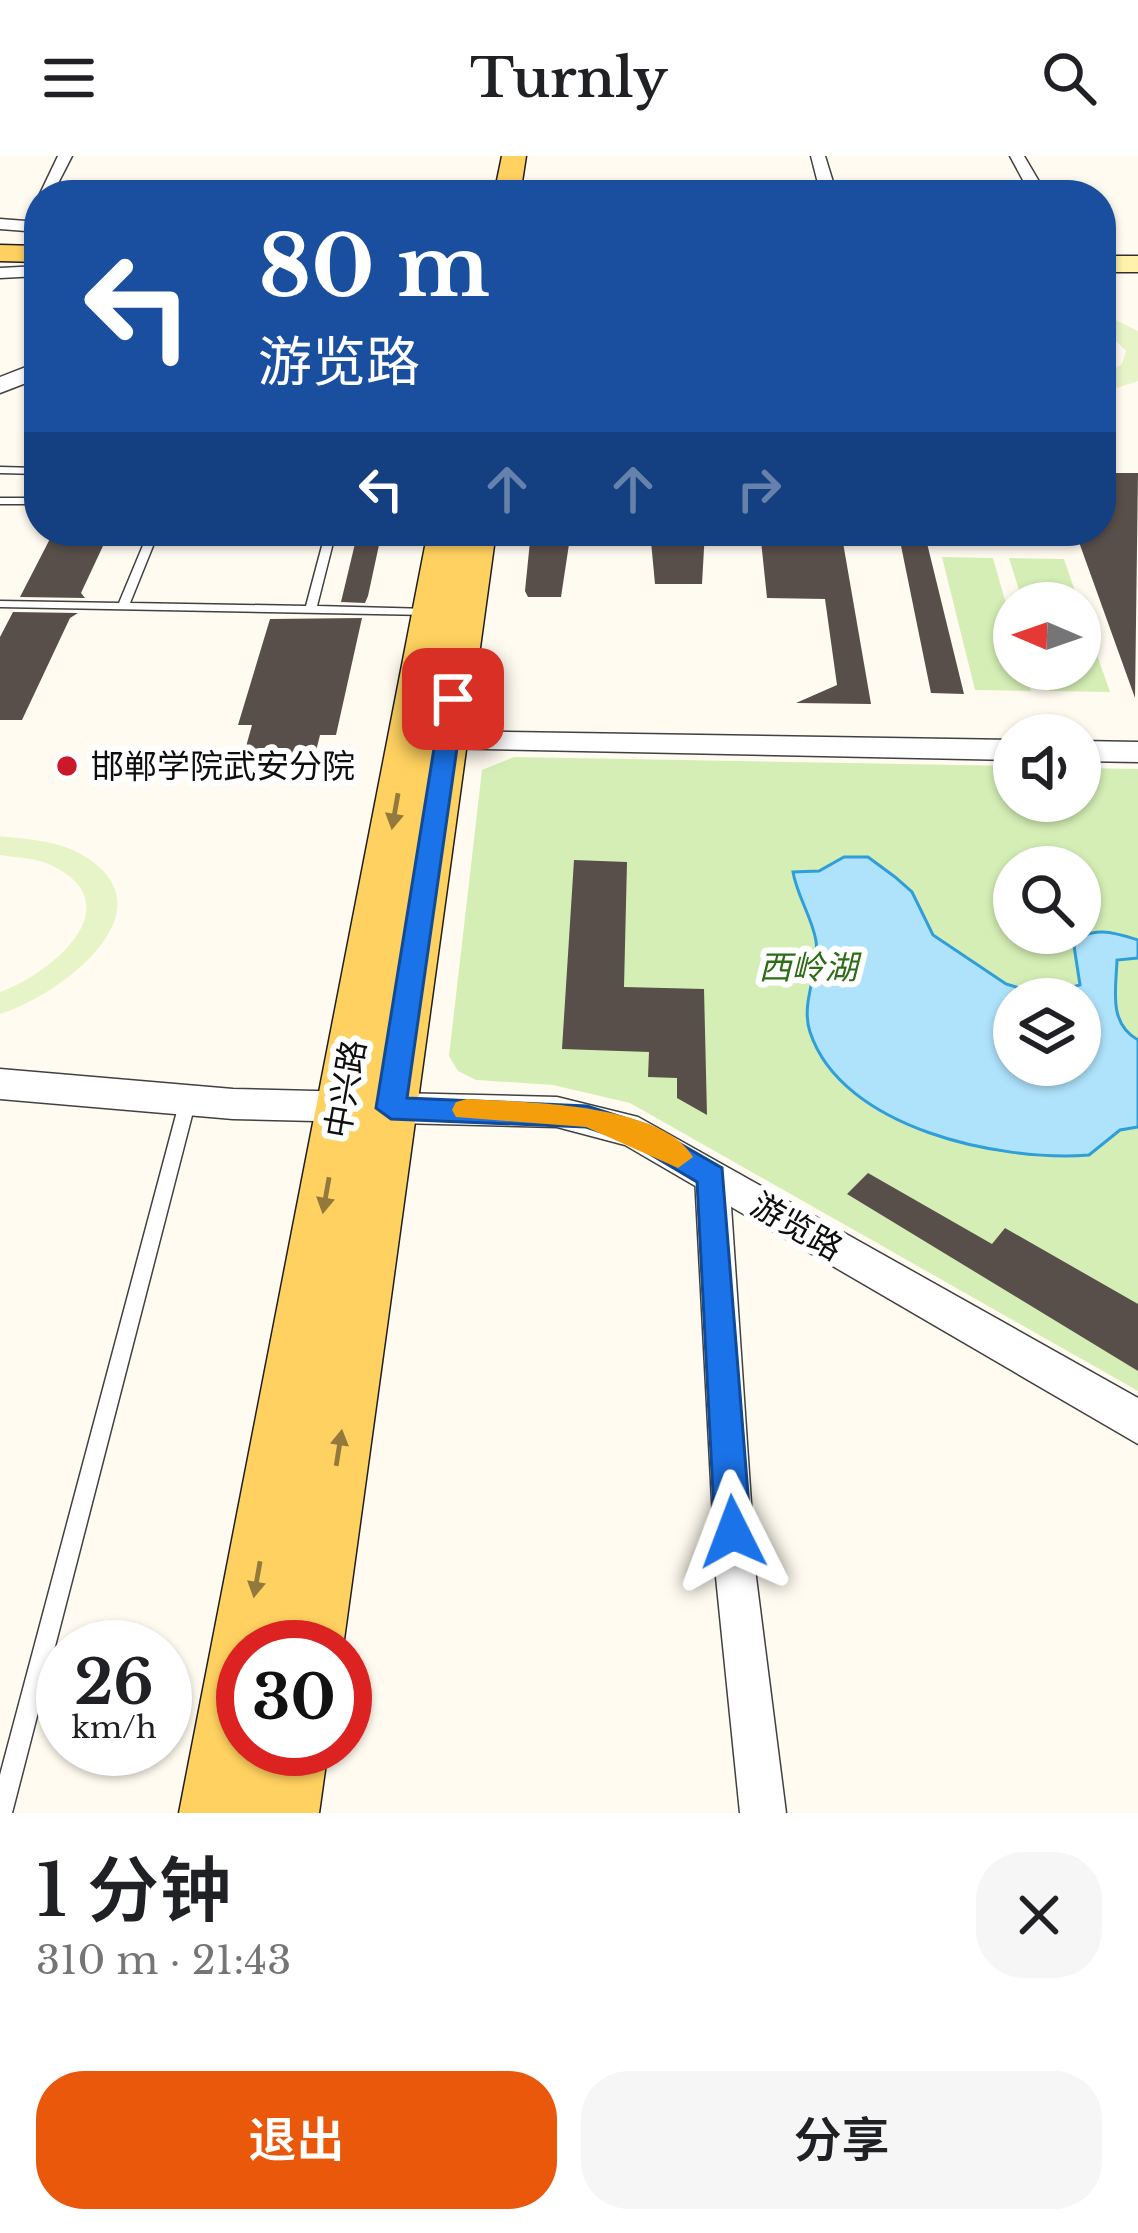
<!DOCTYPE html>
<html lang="zh">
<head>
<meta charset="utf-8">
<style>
  :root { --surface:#fff; --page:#f6f6f6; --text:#202124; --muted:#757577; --accent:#ea580c }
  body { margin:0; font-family:"Libre Baskerville","Noto Sans SC",serif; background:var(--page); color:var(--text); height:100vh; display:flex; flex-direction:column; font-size:45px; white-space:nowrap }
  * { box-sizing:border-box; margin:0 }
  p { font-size:39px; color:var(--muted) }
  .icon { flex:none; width:66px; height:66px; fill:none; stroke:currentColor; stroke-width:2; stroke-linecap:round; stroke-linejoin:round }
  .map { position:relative; height:1657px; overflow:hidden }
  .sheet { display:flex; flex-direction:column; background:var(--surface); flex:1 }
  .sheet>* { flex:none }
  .guide { position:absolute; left:24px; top:24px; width:1092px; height:366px; border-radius:48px; box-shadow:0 3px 9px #0004; background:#1a4fa0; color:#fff; overflow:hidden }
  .needle { width:78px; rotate:272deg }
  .fabs { position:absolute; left:993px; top:426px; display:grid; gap:24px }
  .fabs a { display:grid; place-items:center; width:108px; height:108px; border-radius:50%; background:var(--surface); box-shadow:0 3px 9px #0004; font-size:60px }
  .speed { position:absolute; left:36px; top:1464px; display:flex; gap:24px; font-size:60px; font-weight:700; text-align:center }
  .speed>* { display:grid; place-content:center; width:156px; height:156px; border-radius:50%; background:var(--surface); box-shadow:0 3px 9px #0004; line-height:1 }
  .speed small { font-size:30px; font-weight:400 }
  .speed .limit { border:18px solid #d22; background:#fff; color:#111 }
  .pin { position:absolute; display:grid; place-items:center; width:102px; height:102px; color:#fff; margin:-51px; border-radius:24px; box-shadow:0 6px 18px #0006 }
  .me { position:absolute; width:132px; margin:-66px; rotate:357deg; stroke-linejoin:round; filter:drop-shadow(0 0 9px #0008) }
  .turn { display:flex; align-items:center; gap:42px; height:252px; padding:0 36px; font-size:54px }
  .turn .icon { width:156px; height:156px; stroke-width:2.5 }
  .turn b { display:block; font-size:84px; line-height:102px }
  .lanes { display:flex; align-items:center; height:114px; padding:0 36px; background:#0003; justify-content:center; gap:60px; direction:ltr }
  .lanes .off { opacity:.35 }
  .round { display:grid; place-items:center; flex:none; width:126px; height:126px; border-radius:48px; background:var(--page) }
  .summary { display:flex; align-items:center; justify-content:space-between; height:204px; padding:0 36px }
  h1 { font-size:72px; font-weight:600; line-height:90px }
  .cta { display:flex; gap:24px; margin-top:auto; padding:24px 36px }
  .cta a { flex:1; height:138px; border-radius:48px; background:var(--accent); color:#fff; font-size:48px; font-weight:600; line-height:138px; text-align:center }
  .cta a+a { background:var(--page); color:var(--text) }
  header { display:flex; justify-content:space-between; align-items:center; height:156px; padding:0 36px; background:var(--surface); font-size:54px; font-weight:600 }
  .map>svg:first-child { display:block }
</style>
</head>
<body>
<header><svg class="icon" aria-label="menu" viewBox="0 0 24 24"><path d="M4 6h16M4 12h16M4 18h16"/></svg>Turnly<svg class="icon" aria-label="search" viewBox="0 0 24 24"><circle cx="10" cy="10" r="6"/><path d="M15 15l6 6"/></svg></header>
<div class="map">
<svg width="1138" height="1657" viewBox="0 0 1138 1657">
  <rect width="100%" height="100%" fill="#fffbf0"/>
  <!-- green -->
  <path fill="#d5eeb5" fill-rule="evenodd" d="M942 401 993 402 1014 476V486L1001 503 1027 521 1031 535 975 534Z
    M1009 402 1064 403 1079 447H1023Z
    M1080 450 1110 536 1049 535 1046 523 1062 513H1080Z
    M514 601 1014 610V645H1080V612L1138 613V1235L630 947 553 929 476 924 458 915 449 900 482 614ZM1014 711H1080V777H1014ZM1014 843H1080V909H1014Z"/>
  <!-- pitch -->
  <path fill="#e7f4c8" d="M1101 157 1138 175V225L1101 237V221L1122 208 1126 195 1101 169Z
    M0 680C23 683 51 684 73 694 182 747 64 838 0 858V836C47 820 133 752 55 711 39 702 18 702 0 699Z"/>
  <!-- water -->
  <path fill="#afe3fc" stroke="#2f9eda" stroke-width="3" fill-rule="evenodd" d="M844 701H868L895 721 912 736 933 779 1006 828 1043 839 1080 829 1074 790C1088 768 1116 777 1138 784V802L1117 804C1116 834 1108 867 1138 884V971L1120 974 1089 999C1001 1006 842 973 810 876 800 846 820 816 816 785 812 761 797 740 793 716L819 715ZM1014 843H1080V909H1014Z"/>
  <!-- building -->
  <path fill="#584f4a" d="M1101 317H1138L1135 542 1075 375H1101Z
    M54 375H110L81 437 85 442 20 441Z
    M358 375H382L368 440 365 447 341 446Z
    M531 375H571L561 441H528L525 435Z
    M650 375H705L702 428H655Z
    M760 375H841L871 548 796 547 837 529 825 443 767 442Z
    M898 375H924L964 538 931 537Z
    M13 456 78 457 70 462 22 564H0V481Z
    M362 462 336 579H320L313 607 242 605 252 569H238L270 463Z
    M574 704 627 706 624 831 704 833 707 959 677 942V922L648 921 649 896 562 893Z
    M868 1017 992 1088 1005 1072 1138 1148V1215L847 1038Z"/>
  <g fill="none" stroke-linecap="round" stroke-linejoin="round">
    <defs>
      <path id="service" d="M0 311 39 312V318L0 317Z
        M0 342H39V348H0Z
        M149 375H159L130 447 306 450 326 375H336L317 450 429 453 435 456 429 459 0 451V445L119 447Z
        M188 938 194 940 196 944 12 1657H0V1619L180 944 182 940Z"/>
      <path id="minor" d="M58 0H72L52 39 38 42Z
        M811 0H825L837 39H821Z
        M1010 0H1024L1047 39H1031Z
        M0 63 39 66V76L0 73Z
        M39 110V120L0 122V112Z
        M712 1007 724 1011 729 1020 756 1421 786 1657H740L716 1421 695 1020 700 1011Z"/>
      <path id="tertiary" d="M39 206V222L0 237V221Z
        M447 575 1014 584V604L435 592 430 585Z
        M1080 585 1138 586V606L1080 605Z
        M0 913 233 933 557 941 638 961 1138 1242V1288L625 989 557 971 233 963 0 943Z"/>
      <path id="secondary" d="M1101 100H1138V116H1101Z"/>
      <path id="primary" d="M502 0H526L520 39H494Z
        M0 89 39 90V106L0 105Z
        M428 375H496L343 1491H243V1593H328L319 1657H179Z"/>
    </defs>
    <!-- service casing -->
    <use href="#service" stroke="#414141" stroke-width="3"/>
    <!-- minor casing -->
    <use href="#minor" stroke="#414141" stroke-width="3"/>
    <!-- tertiary casing -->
    <use href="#tertiary" stroke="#414141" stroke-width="3"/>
    <!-- secondary casing -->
    <use href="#secondary" stroke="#303030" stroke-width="3"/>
    <!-- primary casing -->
    <use href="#primary" stroke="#1f1f1f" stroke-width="3"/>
    <!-- service -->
    <use href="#service" fill="#fff" fill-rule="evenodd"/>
    <!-- minor -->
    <use href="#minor" fill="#fff" fill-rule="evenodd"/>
    <!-- tertiary -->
    <use href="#tertiary" fill="#fff" fill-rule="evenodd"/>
    <!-- secondary -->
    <use href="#secondary" fill="#fff2ab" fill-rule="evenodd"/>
    <!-- primary -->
    <use href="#primary" fill="#ffd160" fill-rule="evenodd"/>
  </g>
  <!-- one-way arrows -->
  <defs><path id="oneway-solid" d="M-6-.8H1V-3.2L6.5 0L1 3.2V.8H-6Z" transform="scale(3)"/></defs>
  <g fill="#93793b">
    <use href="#oneway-solid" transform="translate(395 655) rotate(100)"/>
    <use href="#oneway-solid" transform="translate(326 1039) rotate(100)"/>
    <use href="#oneway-solid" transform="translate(339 1292) rotate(-81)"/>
    <use href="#oneway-solid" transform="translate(257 1423) rotate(100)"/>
  </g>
  <!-- route -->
  <path fill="#1a73e8" stroke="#114b97" stroke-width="3" d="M453 536 464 543 407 942 587 950 649 970 722 1012 751 1376 746 1388 733 1393 720 1388 715 1376 697 1026 628 985 586 971 391 963 376 952 442 543Z"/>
  <!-- slow -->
  <path fill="#f59e0b" d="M467 943C523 946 662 947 693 1001L678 1012 586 971 456 961 452 954 456 946Z"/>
  <!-- markers -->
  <circle fill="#cc192a" stroke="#fff" stroke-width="4.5" cx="67" cy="610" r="12"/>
  <g text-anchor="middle" stroke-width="12" stroke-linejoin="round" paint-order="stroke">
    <!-- poi labels -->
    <g font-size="33" fill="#0e0e0e" stroke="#fff" text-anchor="start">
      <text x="91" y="622">邯郸学院武安分院</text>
    </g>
    <!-- park labels -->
    <g font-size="33" font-style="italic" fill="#2e6d18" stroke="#fff">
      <text x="808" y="823">西岭湖</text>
    </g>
    <!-- street labels -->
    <g font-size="33" fill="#0e0e0e" stroke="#fff">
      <text transform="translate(345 933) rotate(-80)" y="12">中兴路</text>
      <text transform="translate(797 1070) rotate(30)" y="12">游览路</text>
    </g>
  </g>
</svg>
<div class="fabs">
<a><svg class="needle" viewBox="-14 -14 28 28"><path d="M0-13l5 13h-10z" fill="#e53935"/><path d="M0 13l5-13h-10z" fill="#757577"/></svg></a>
<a><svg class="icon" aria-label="sound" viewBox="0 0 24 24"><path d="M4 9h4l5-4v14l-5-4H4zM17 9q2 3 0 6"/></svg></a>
<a><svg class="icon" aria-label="search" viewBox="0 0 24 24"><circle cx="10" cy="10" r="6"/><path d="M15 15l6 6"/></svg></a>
<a><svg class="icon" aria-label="layers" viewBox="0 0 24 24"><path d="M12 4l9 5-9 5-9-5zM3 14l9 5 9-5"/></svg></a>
</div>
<div class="speed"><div>26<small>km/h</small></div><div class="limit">30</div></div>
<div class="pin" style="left:453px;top:543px;background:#d93025"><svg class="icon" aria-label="arrive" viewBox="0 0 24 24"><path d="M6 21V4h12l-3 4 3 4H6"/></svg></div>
<svg class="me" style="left:733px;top:1376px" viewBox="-20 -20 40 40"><path d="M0-17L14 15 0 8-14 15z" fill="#1a73e8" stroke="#fff" stroke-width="4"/></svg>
<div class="guide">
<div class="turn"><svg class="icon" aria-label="left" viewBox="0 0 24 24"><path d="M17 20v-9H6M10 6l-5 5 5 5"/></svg><div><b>80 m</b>游览路</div></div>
<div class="lanes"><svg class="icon" aria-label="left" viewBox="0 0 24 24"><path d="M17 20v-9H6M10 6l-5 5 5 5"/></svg><svg class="icon off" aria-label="ahead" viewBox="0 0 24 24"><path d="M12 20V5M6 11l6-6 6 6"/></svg><svg class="icon off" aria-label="ahead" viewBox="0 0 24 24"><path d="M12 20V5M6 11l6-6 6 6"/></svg><svg class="icon off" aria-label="right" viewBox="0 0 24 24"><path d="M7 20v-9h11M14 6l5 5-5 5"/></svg></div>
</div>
</div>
<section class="sheet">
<div class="summary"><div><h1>1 分钟</h1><p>310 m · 21:43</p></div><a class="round"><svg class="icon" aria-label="close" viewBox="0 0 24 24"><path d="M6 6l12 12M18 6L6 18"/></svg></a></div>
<div class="cta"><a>退出</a><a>分享</a></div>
</section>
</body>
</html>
